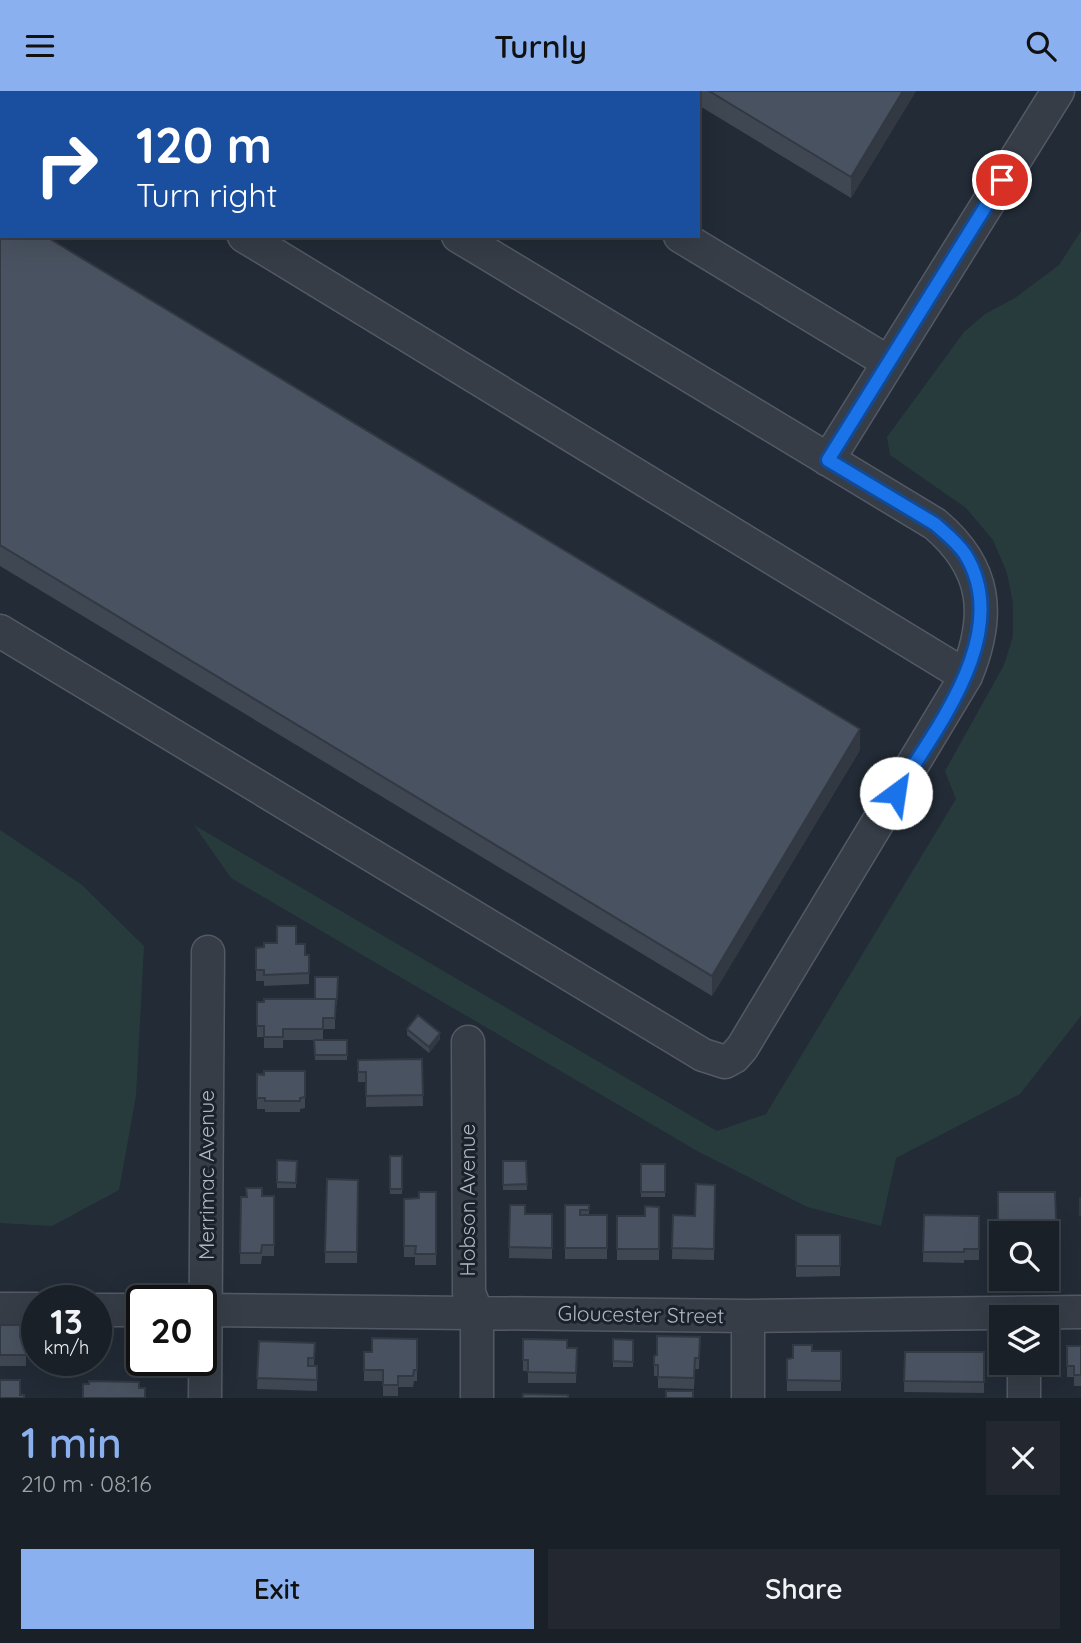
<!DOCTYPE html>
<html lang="en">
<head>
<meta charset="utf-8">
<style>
  :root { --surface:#1a2028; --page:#232830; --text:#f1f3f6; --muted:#9fa3a8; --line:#383e45; --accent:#8ab0ef }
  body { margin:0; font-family:Quicksand,sans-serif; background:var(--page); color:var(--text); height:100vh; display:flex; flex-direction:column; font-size:26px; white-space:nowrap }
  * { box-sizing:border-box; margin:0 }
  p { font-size:23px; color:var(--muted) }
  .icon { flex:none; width:38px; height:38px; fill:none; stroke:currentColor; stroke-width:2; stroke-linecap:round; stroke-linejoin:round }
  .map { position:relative; height:1307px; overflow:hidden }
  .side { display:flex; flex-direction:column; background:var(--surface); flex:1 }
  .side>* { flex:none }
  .banner { position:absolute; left:0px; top:0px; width:700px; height:147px; box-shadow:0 7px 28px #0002,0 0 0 2px var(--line); background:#1a4fa0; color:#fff; overflow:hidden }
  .tools { position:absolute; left:989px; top:1130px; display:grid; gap:14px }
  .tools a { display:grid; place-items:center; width:70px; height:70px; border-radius:0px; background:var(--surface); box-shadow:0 7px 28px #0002,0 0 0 2px var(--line); font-size:35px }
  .speed { position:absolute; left:21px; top:1194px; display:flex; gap:14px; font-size:35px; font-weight:700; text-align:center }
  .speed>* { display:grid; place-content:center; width:91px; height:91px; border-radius:50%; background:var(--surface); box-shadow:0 7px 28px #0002,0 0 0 2px var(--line); line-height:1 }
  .speed small { font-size:18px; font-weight:400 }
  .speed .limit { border:4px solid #111; border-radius:10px; background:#fff; color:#111 }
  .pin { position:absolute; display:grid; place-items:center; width:60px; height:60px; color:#fff; margin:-30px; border:4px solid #fff; border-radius:50%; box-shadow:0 2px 7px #0007 }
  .me { position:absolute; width:77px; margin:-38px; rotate:31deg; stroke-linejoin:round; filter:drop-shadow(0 0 5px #0008) }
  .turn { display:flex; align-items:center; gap:24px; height:147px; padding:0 21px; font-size:32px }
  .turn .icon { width:91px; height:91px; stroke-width:2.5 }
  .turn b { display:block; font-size:49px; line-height:60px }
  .round { display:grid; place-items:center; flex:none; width:74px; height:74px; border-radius:0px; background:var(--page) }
  .headline { display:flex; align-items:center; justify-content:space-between; height:119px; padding:0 21px }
  h1 { font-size:42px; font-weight:600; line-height:52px; color:var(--accent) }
  .primary-button { display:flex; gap:14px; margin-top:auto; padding:14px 21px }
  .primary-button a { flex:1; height:80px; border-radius:0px; background:var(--accent); color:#111; font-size:28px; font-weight:600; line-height:80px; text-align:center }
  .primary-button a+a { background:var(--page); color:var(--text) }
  header { display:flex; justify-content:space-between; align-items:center; height:91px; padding:0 21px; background:var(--accent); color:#111; font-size:32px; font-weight:600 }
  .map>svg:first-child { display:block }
</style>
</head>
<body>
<header><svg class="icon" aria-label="menu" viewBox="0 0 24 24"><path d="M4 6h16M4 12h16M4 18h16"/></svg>Turnly<svg class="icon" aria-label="search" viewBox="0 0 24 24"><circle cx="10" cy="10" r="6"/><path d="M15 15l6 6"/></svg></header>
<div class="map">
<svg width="1081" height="1307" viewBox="0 0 1081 1307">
  <rect width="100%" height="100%" fill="#222b36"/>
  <!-- green -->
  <path fill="#283b3c" d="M1081 140V925L1020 1003 896 1067 881 1135 807 1116 699 1061 231 787 194 734 717 1040 766 1023 956 708 945 680 1004 574 1013 545V512L1007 482 993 449 966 417 890 364 887 346 964 241 985 223 1015 207 1059 174Z
    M0 739 82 794 144 855 136 1005 119 1099 52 1135 0 1132Z"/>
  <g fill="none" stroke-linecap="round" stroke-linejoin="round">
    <defs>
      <path id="minor" d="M6 0 9 2
        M218 0 221 2
        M440 0 443 2
        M244 145 966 585
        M680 145 888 271
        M828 369 1058 0
        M0 540 703 964 725 971 734 966 742 957 966 585C991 524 987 477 935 433L458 145
        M468 951 469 1202 477 1222V1307
        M0 1218H37
        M96 1219H142
        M201 1219 748 1225 1081 1221
        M748 1225V1307
        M205 1307 208 861
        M1024 1307V1272"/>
    </defs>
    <!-- minor casing -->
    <use href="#minor" stroke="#535a65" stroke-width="35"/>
    <!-- minor -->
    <use href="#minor" stroke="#363d47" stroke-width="32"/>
  </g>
  <!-- wall -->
  <path fill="#3f4753" d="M675 0H916L851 107 698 14V2H677Z
    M0 118 860 659 712 905 0 475Z
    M296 853 305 864H309V893L264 895V890H256V857Z
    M338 886 337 914H335V938H323V949H347V969H315L314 949H283V957H264V946H257V911L315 908Z
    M407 938 440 948 429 962 407 944Z
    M422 968 423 1015 366 1016V991H358V969Z
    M305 980V1017L300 1018V1021H265V1018H257V983Z
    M390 1065H402V1103H390Z
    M277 1069 297 1070 296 1097H277Z
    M503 1070H526L527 1099H503Z
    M641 1073H665V1106H641Z
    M327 1088 358 1089 357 1172H325Z
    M715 1094 714 1169 672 1168 673 1124 695 1125Z
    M436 1101V1174H415V1166H404V1108L419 1107Z
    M998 1101H1055L1057 1164H1046V1143H1001V1154H998Z
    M274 1105V1165H262L261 1173H240L241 1106Z
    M510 1114 525 1123H552V1168L509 1167Z
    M565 1114H589V1124H607V1168H565Z
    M659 1116V1169H617V1125H645Z
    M924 1124 979 1125V1169H964V1172L923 1171Z
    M796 1144H840V1185L796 1186Z
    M0 1234 20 1246H26V1275H0Z
    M700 1246 699 1278H695L694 1298 658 1297V1285H654V1265Z
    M417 1248V1290H414L413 1296H398V1305H383V1290H364V1261H372Z
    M523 1248 567 1257H577L576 1292H528V1280H523Z
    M613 1248 633 1249V1276H613Z
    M259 1250 315 1252 314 1275H317V1300L257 1298Z
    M1067 1255H1081V1295H1074V1286H1067Z
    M841 1260V1300H787V1268Z
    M905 1261H984V1302L904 1301Z
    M45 1269H61V1273H45Z"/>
  <!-- shaded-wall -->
  <path fill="#333943" d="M903 0H916L851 107V86Z
    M860 638V659L712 905V885Z
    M440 942V948L429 962V956Z"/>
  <!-- building -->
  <path fill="#495260" stroke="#333943" stroke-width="2" d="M709 0H903L851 86Z
    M0 118 2 119V145H45L860 638 712 885 0 454Z
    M277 835H296V853H305V864H309V882L264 884V879H256V857L264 856V852H277Z
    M315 886H338L337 908H315Z
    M264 908H336L335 927H323V938H283V946H264V935H257V911H264Z
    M418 924 440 942 429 956 407 938Z
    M314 949H347V964H315Z
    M422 968 423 1004 366 1005V981H358V969Z
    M264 980H305V1006L300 1007V1010H265V1007H257V983L264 984Z
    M390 1065H402V1098H390Z
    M277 1069 297 1070 296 1092 277 1091Z
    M503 1070H526L527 1093 503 1094Z
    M641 1073H665V1101H641Z
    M327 1088 358 1089 357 1161H325Z
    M696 1093 715 1094 714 1158 672 1157 673 1124 695 1125Z
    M246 1097H262V1105H274V1154H262L261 1162H240L241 1106H247Z
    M419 1101H436V1163H415L416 1155H404V1108L419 1107Z
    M998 1101H1055L1057 1153H1046V1143H998Z
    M1080 1107H1081V1124H1080Z
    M510 1114H525V1123H552V1157L509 1156Z
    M565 1114H589V1119H580V1124H607V1157H565Z
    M645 1115 659 1116V1158H617V1125H645Z
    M924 1124 979 1125V1158H964V1161H923Z
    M796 1144H840V1175H796Z
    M0 1234H20V1246H26V1264H0Z
    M657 1245 700 1246 699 1267H695L694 1287 658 1286V1274H654V1265L657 1264Z
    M372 1247 417 1248V1279H414L413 1285H398V1294H383V1279H364V1261H372Z
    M523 1248 567 1249V1257H577L576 1282 528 1281V1269H523Z
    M613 1248 633 1249V1271L613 1270Z
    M259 1250 315 1252 314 1267H308V1275H317V1289L257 1287Z
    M793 1254H812V1260H841V1290L787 1289V1268L793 1267Z
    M1067 1255H1081V1284H1074V1275H1067Z
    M905 1261H984V1291L904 1290Z
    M0 1289H20V1304H24V1307H0Z
    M89 1290 139 1291V1297H145V1307H83V1293H89Z
    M666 1300H693V1307H666Z
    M523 1303 568 1304V1307H523Z"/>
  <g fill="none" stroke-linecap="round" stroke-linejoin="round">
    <defs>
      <path id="route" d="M896 702C936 637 1014 541 965 463 957 451 945 442 935 433L828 369 1002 89"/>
    </defs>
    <!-- route casing -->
    <use href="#route" stroke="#114b97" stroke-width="18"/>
    <!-- route -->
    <use href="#route" stroke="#1a73e8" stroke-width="12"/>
  </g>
  <g text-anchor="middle" stroke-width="6" stroke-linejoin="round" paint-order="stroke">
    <!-- street labels -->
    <g font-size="21" fill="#b0b7c4" stroke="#1b222c">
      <text transform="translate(207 1084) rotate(-90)" y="7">Merrimac Avenue</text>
      <text transform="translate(468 1109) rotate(-90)" y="7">Hobson Avenue</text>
      <text transform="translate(641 1224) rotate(1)" y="7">Gloucester Street</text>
    </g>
  </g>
</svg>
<div class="tools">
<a><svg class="icon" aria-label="search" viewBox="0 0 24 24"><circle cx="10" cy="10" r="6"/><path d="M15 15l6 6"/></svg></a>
<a><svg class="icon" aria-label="layers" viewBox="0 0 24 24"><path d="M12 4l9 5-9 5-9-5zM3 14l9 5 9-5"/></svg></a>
</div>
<div class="speed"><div>13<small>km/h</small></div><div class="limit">20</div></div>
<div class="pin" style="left:1002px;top:89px;background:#d93025"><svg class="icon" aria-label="arrive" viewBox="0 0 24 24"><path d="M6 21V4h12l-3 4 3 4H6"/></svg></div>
<svg class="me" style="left:896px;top:702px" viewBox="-20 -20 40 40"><circle r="19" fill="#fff"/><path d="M0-13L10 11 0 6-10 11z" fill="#1a73e8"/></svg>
<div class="banner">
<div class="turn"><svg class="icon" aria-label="right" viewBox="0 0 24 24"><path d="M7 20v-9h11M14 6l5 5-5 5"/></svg><div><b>120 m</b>Turn right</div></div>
</div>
</div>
<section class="side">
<div class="headline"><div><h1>1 min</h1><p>210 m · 08:16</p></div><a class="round"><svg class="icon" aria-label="close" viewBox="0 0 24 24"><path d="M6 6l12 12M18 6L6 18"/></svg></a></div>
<div class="primary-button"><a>Exit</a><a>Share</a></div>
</section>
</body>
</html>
